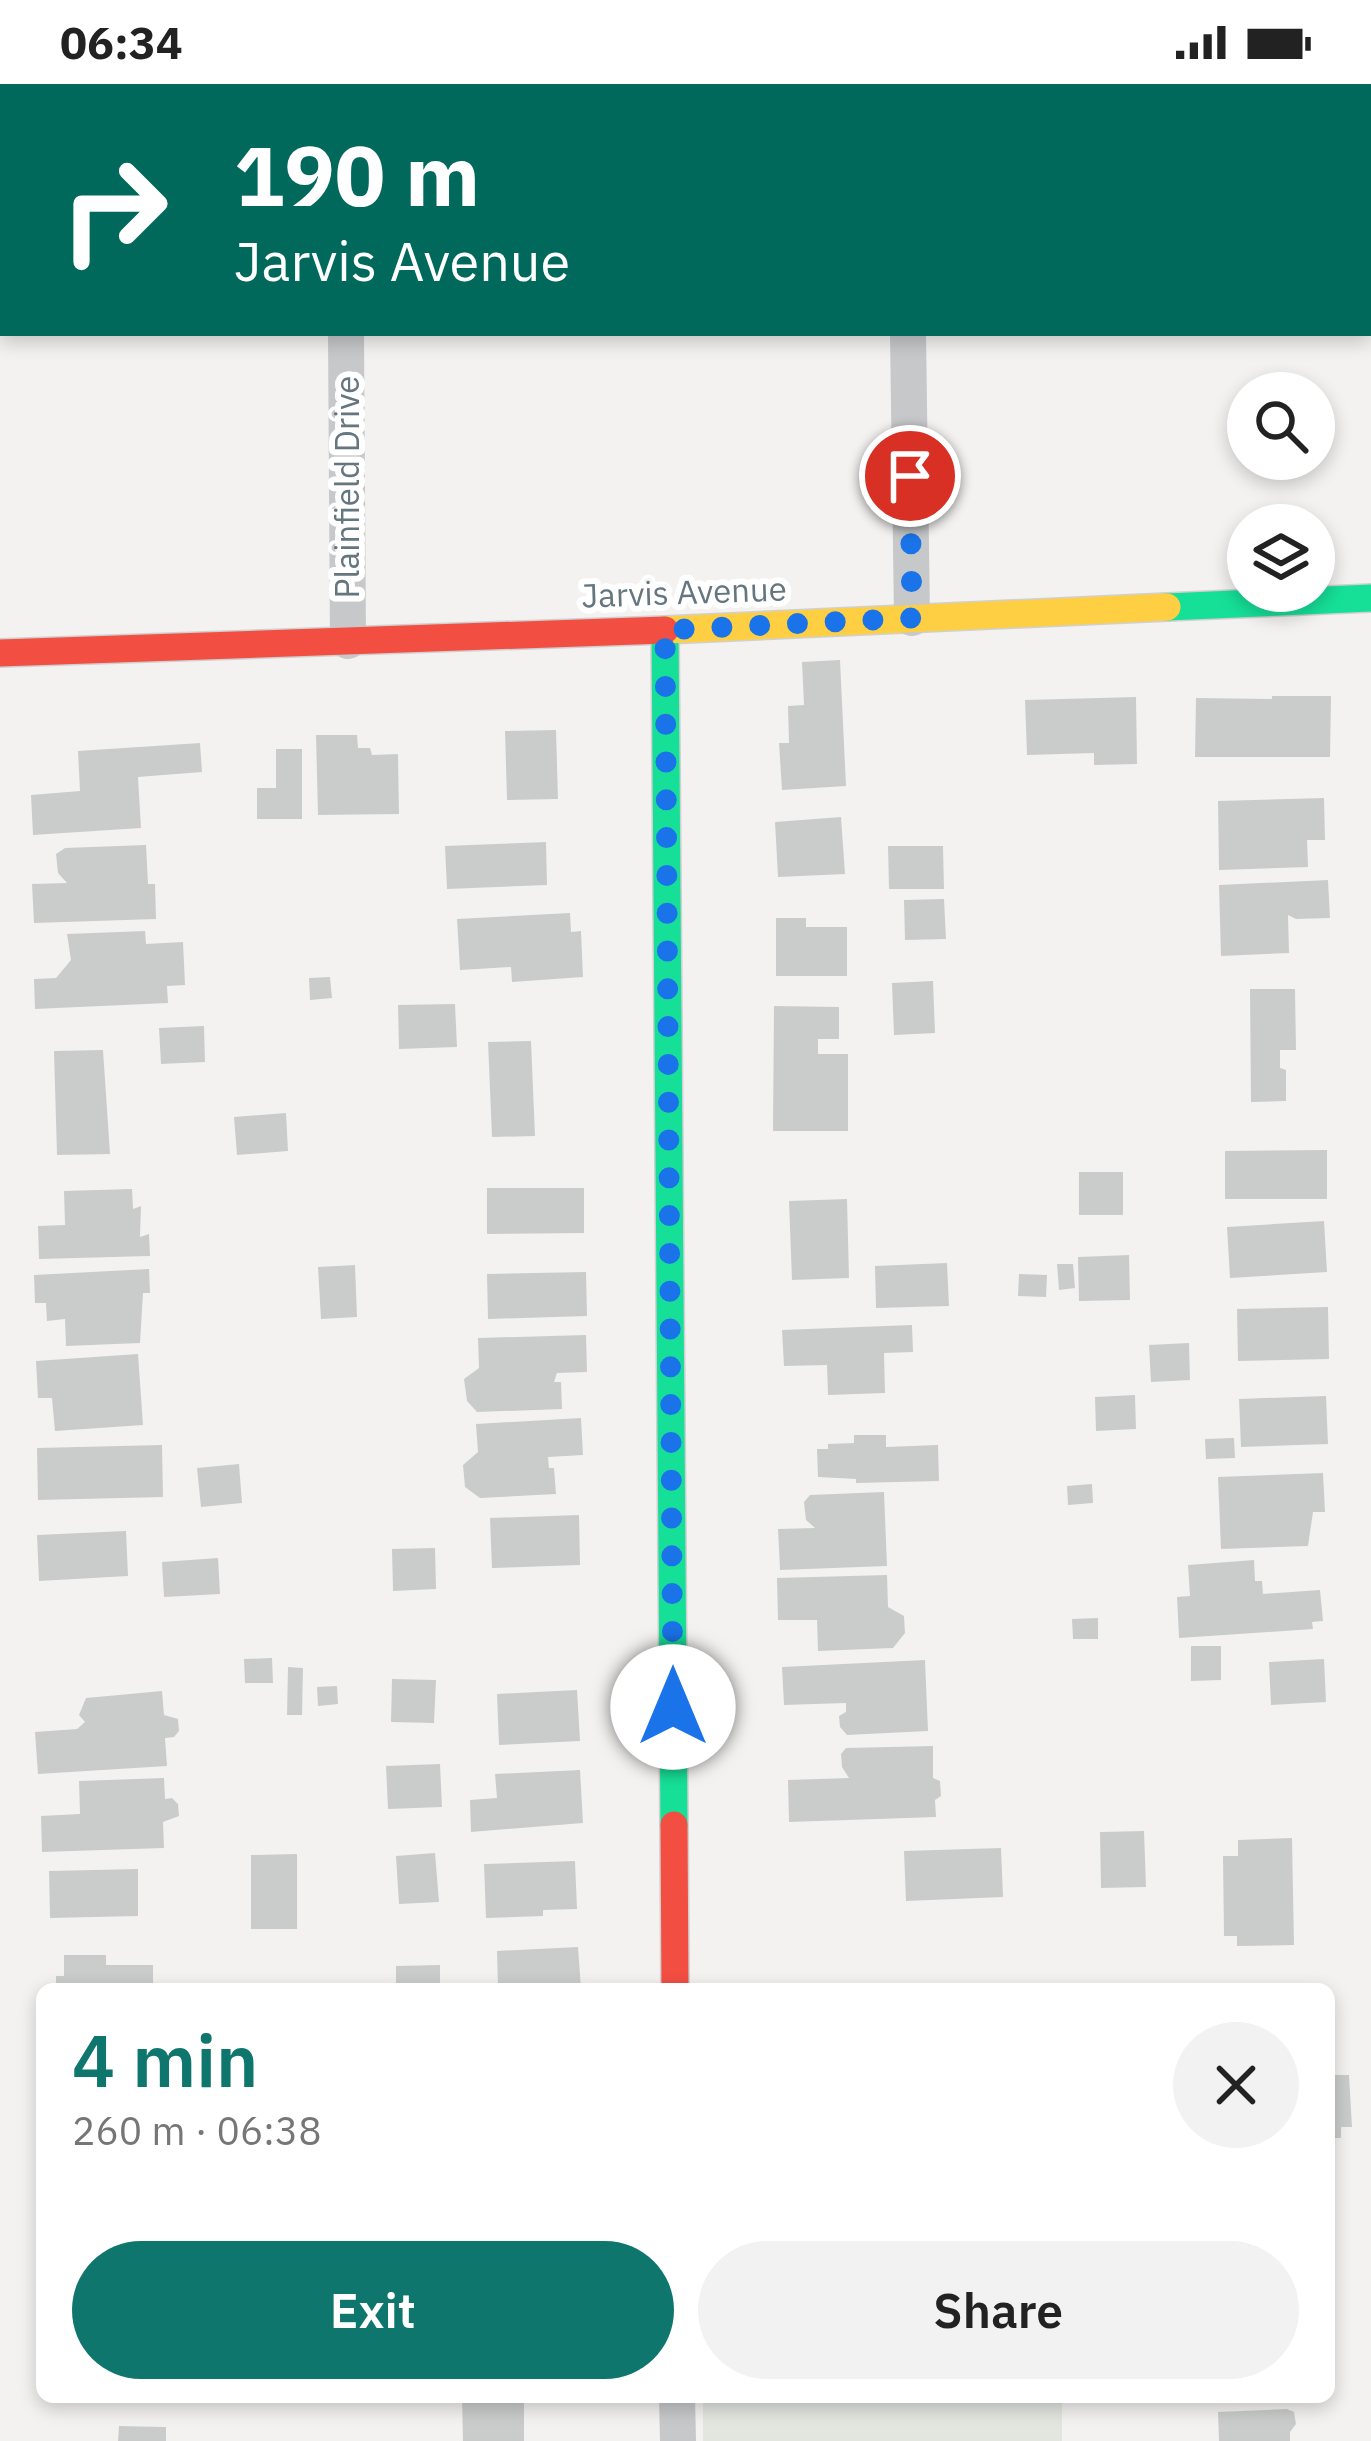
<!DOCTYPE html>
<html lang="en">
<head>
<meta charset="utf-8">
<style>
  :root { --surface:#fff; --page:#f2f2f2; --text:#222; --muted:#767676; --accent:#0f766e }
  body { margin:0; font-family:"IBM Plex Sans",sans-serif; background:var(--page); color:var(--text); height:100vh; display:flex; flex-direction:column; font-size:45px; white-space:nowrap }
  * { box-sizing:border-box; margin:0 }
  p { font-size:39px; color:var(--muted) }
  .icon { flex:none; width:66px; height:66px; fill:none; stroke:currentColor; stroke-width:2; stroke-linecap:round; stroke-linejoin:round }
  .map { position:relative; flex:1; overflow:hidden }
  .drawer { position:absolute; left:36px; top:1899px; width:1299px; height:420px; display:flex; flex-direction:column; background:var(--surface); border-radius:18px; box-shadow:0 6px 18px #0003 }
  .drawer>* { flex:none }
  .hud { position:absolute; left:0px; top:0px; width:1371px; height:252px; box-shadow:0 6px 18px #0003; background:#00695c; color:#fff; overflow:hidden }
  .controls { position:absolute; left:1227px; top:288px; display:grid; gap:24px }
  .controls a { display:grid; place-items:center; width:108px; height:108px; border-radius:50%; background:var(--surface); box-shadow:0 6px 18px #0003; font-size:60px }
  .pin { position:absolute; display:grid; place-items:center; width:102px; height:102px; color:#fff; margin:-51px; border:6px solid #fff; border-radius:50%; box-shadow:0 3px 12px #0007 }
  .me { position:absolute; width:132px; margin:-66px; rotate:0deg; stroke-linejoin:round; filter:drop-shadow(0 0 9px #0008) }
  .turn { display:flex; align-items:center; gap:42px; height:252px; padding:0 36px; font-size:54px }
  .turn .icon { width:156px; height:156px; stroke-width:2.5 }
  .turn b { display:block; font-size:84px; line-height:102px }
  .round { display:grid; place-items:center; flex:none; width:126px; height:126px; border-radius:63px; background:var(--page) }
  .summary { display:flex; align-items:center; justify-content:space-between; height:204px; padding:0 36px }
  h1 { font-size:72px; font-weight:600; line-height:90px; color:var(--accent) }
  .button { display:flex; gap:24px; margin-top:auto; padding:24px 36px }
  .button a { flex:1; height:138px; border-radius:72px; background:var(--accent); color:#fff; font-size:48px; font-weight:600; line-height:138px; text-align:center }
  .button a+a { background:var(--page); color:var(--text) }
  .status { display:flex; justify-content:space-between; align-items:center; height:84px; padding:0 60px; background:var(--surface); direction:ltr }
  .status svg { height:33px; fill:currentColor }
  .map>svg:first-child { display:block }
</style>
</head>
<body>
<div class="status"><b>06:34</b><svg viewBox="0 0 49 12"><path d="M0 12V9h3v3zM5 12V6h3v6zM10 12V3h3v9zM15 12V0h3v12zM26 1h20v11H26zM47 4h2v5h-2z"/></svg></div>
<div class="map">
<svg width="1371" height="2357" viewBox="0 0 1371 2357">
  <rect width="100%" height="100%" fill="#f3f2f1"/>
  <!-- grass -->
  <path fill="#e3e5df" d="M703 2313H1062V2357H703Z"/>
  <!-- building -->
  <path fill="#cacccc" d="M840 576 846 702 782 706 779 659H789L788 622 804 621 802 578Z
    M1272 612H1331L1330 673H1195L1196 614 1272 615Z
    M1136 613 1137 680 1094 681V669L1027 671 1025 616Z
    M556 646 558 715 507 716 505 647Z
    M316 651H357L358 664H370L372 671 398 670 399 730 318 731Z
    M200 659 202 688 138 693 141 744 33 751 31 711 80 707 78 667Z
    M276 665H302V735H257V704H276Z
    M1324 714 1325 756H1307L1308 783 1219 786 1218 717Z
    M841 733 845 790 778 793 775 738Z
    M546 758 547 801 447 805 445 762Z
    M146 761 148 800H155L156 835 34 839 32 800 67 799 58 789 56 770 65 764Z
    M888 762H943L944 805H889Z
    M1328 796 1330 834 1296 835 1288 831 1289 869 1221 872 1219 801Z
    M944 815 946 855 905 856 904 816Z
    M570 829 571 848 581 847 583 893 512 898 511 883 460 886 457 835Z
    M776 834H806V843H847V892H776Z
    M145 847 146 860 183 858 185 901 167 902 168 919 35 925 34 895 56 894 71 876 67 850Z
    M330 893 332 914 310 916 309 894Z
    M933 897 935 949 894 951 892 899Z
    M1250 905H1295L1296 966H1280V984L1286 986V1017L1251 1018Z
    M455 920 457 963 399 965 398 921Z
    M774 922 839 923V955H818V970H848V1047H773Z
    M204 942 205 978 161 980 159 944Z
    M531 957 535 1052 492 1053 488 958Z
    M103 966 110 1070 57 1071 54 967Z
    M286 1029 288 1067 237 1071 234 1033Z
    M1327 1066V1115H1225V1067Z
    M1079 1088H1123V1131H1079Z
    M487 1104H584V1149L487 1150Z
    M132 1105 133 1125 141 1122 140 1153 149 1150 150 1172 39 1175 38 1142 65 1141 64 1107Z
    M847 1115 849 1194 792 1196 789 1117Z
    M1324 1137 1327 1188 1230 1194 1227 1143Z
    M1129 1171 1130 1216 1079 1217 1078 1173Z
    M947 1179 949 1222 876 1224 875 1182Z
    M1057 1180H1073L1075 1204 1059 1206Z
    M355 1181 357 1233 321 1235 318 1183Z
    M149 1185 150 1209H143L140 1259 66 1262 65 1235 47 1237 46 1219H35L34 1191Z
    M586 1188 587 1232 488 1235 487 1190Z
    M1019 1190 1047 1191 1046 1213 1018 1212Z
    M1328 1223 1329 1275 1238 1277 1237 1225Z
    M912 1241 913 1268 884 1269 885 1309 828 1311 827 1281 784 1282 782 1246Z
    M586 1251 587 1288 557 1289 554 1298H561L562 1325 477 1328 467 1317 464 1295 479 1284 478 1254Z
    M1189 1259 1190 1296 1151 1298 1149 1261Z
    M138 1270 143 1341 55 1347 52 1314H38L36 1277Z
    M1135 1311 1136 1345 1096 1347 1095 1313Z
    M1326 1312 1328 1360 1241 1363 1239 1315Z
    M581 1334 583 1371 548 1373 549 1384H554L556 1410 480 1414 465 1403 463 1381 478 1368 476 1340Z
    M854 1351H886V1363L938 1361 939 1397 856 1399V1395L818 1393 817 1365H828V1360L854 1359Z
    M1234 1354 1235 1374 1206 1375 1205 1355Z
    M162 1361 163 1413 38 1416 37 1364Z
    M239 1380 242 1419 201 1423 197 1384Z
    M1323 1389 1325 1428H1313L1308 1462 1221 1465 1218 1393Z
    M1092 1400 1093 1419 1068 1421 1067 1402Z
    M884 1408 887 1482 780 1486 778 1445 815 1444 806 1436 804 1418 810 1411Z
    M579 1431 580 1481 492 1484 490 1434Z
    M126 1447 128 1492 39 1497 37 1451Z
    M435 1464 436 1505 393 1507 392 1465Z
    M218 1474 220 1510 164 1513 162 1478Z
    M1254 1476 1255 1497H1262L1263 1510 1320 1506 1323 1537 1312 1538 1313 1545 1179 1554 1177 1513 1190 1512 1188 1481Z
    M887 1491 888 1523 904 1532 905 1549 893 1564 818 1567 817 1536H778L777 1494Z
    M1098 1534V1555H1073L1072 1535Z
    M1191 1562H1221V1596L1191 1597Z
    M272 1574 273 1599H245L244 1575Z
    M1324 1575 1326 1618 1271 1621 1269 1578Z
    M925 1576 928 1647 847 1651 840 1643 839 1632 846 1628V1619L784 1621 782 1583Z
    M288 1583 303 1584 302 1631H287Z
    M392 1595 436 1596 434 1639 391 1638Z
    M337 1602 338 1620 318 1622 317 1603Z
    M577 1606 580 1657 499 1661 497 1610Z
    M162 1607 164 1631 178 1635 179 1647 174 1653 165 1654 167 1682 38 1690 35 1648 77 1645 85 1638 79 1631 86 1614Z
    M933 1662V1694L940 1697 941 1712 935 1716 936 1733 789 1738 788 1696 849 1694 842 1683 841 1670 846 1664Z
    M440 1680 442 1723 388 1725 386 1682Z
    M580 1686 583 1739 471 1748 470 1716 497 1714 495 1690Z
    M164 1694 165 1715 172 1714 178 1720 179 1732 163 1738 164 1764 42 1768 41 1732 80 1730 79 1697Z
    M1144 1747 1146 1803 1101 1804 1100 1748Z
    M1292 1754 1294 1861 1237 1862V1852H1224L1223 1772H1238V1756Z
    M1001 1764 1003 1813 906 1817 904 1767Z
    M435 1769 439 1818 399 1820 396 1772Z
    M297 1770V1845H251V1771Z
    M575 1777 577 1825 543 1826V1832L486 1834 484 1780Z
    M138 1785V1832L50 1834 49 1787Z
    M578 1863 581 1905H498L497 1867Z
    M64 1871H106V1881H153V1905H56V1892H64Z
    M440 1881V1905H396V1882Z
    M1329 1991H1349L1352 2043H1341V2054H1329Z
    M462 2313H524V2357H463Z
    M1287 2325 1294 2328 1296 2340 1290 2348V2357H1219L1218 2328Z
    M119 2342 166 2343V2357H118Z"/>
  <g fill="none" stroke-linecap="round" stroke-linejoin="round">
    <defs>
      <path id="fast" d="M1167 523 1371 514
        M665 546 674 1741"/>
      <path id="slow" d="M665 546 1167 523"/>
      <path id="jam" d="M0 569 665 546
        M674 1741 675 1905"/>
    </defs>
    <!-- fast casing -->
    <use href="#fast" stroke="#d0d0d0" stroke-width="30"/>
    <!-- slow casing -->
    <use href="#slow" stroke="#d0d0d0" stroke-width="30"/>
    <!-- jam casing -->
    <use href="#jam" stroke="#d0d0d0" stroke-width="30"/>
    <!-- street -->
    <path stroke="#c7c8c9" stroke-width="36" d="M344 0V3
      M905 0V3
      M346 249 348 557
      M908 249 912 534
      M677 2313 678 2357"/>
    <!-- fast -->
    <use href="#fast" stroke="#16e098" stroke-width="27"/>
    <!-- slow -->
    <use href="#slow" stroke="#ffcf43" stroke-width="27"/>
    <!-- jam -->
    <use href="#jam" stroke="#f24e42" stroke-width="27"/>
  </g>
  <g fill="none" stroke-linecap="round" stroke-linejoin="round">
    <!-- route -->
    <path stroke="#1a73e8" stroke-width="21" stroke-dasharray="0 37.8" d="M673 1623 665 546 912 534 910 392"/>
  </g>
  <g text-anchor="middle" stroke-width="12" stroke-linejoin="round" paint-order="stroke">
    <!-- street labels -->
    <g font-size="33" fill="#65767f" stroke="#fff">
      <text transform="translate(347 403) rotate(-90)" y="12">Plainfield Drive</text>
      <text transform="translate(684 508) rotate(-2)" y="12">Jarvis Avenue</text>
    </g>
  </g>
</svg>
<div class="controls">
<a><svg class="icon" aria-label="search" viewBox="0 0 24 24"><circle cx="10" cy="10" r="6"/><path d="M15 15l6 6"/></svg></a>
<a><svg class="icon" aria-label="layers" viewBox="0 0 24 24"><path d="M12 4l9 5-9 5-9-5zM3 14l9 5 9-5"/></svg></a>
</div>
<div class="pin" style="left:910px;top:392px;background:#d93025"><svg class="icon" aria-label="arrive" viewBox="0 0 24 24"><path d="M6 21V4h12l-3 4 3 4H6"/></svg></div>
<svg class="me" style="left:673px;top:1623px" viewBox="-20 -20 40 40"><circle r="19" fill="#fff"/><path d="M0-13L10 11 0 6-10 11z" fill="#1a73e8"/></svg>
<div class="hud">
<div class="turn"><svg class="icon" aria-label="right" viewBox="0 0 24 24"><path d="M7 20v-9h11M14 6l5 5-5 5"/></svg><div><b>190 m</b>Jarvis Avenue</div></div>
</div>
<section class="drawer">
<div class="summary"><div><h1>4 min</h1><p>260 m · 06:38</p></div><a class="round"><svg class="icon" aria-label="close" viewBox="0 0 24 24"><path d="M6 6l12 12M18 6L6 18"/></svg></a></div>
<div class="button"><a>Exit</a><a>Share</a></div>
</section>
</div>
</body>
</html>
